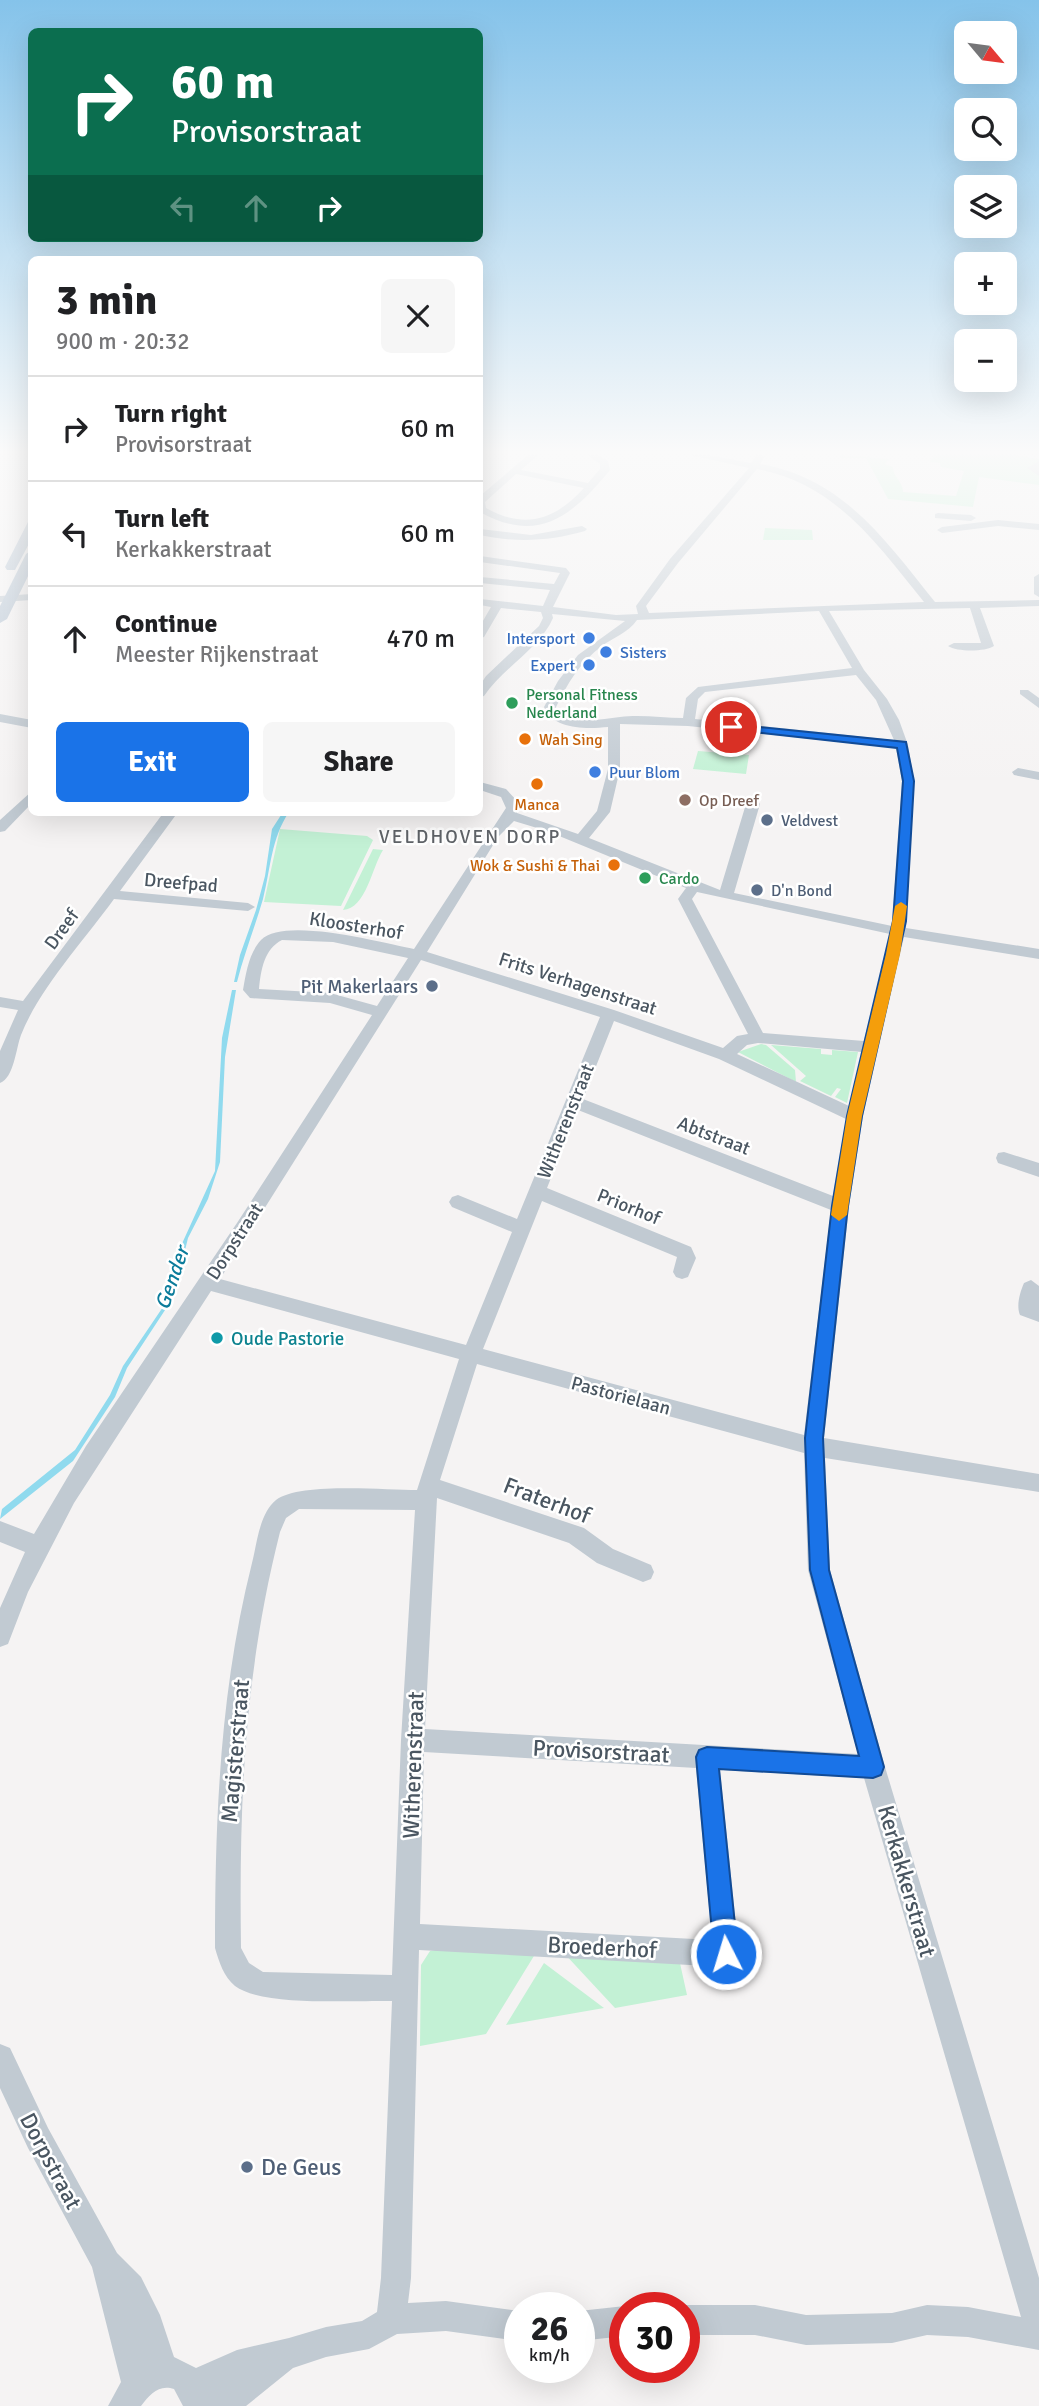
<!DOCTYPE html>
<html lang="en">
<head>
<meta charset="utf-8">
<style>
  :root { --surface:#fff; --page:#f6f6f6; --text:#202124; --muted:#757577; --line:#e0e0e0; --accent:#1a73e8 }
  body { margin:0; font-family:Signika,sans-serif; background:var(--page); color:var(--text); height:100vh; display:flex; flex-direction:column; font-size:26px; white-space:nowrap }
  * { box-sizing:border-box; margin:0 }
  p { font-size:23px; color:var(--muted) }
  .icon { flex:none; width:38px; height:38px; fill:none; stroke:currentColor; stroke-width:2; stroke-linecap:round; stroke-linejoin:round }
  .map { position:relative; flex:1; overflow:hidden }
  .details { position:absolute; left:28px; top:256px; width:455px; height:560px; display:flex; flex-direction:column; background:var(--surface); border-radius:10px; box-shadow:0 7px 28px #0002 }
  .details>* { flex:none }
  .banner { position:absolute; left:28px; top:28px; width:455px; height:214px; border-radius:10px; box-shadow:0 7px 28px #0002; background:#0b6e4f; color:#fff; overflow:hidden }
  .needle { width:46px; rotate:119deg }
  .tools { position:absolute; left:954px; top:21px; display:grid; gap:14px }
  .tools a { display:grid; place-items:center; width:63px; height:63px; border-radius:10px; background:var(--surface); box-shadow:0 7px 28px #0002; font-size:35px }
  .speed { position:absolute; left:504px; top:2292px; display:flex; gap:14px; font-size:35px; font-weight:700; text-align:center }
  .speed>* { display:grid; place-content:center; width:91px; height:91px; border-radius:50%; background:var(--surface); box-shadow:0 7px 28px #0002; line-height:1 }
  .speed small { font-size:18px; font-weight:400 }
  .speed .limit { border:10px solid #d22; background:#fff; color:#111 }
  .pin { position:absolute; display:grid; place-items:center; width:60px; height:60px; color:#fff; margin:-30px; border:4px solid #fff; border-radius:50%; box-shadow:0 2px 7px #0007 }
  .me { position:absolute; width:77px; margin:-38px; rotate:355deg; stroke-linejoin:round; filter:drop-shadow(0 0 5px #0008) }
  .turn { display:flex; align-items:center; gap:24px; height:147px; padding:0 28px; font-size:32px }
  .turn .icon { width:91px; height:91px; stroke-width:2.5 }
  .turn b { display:block; font-size:49px; line-height:60px }
  .lanes { display:flex; align-items:center; height:66px; padding:0 28px; background:#0003; justify-content:center; gap:35px; direction:ltr }
  .lanes .off { opacity:.35 }
  .round { display:grid; place-items:center; flex:none; width:74px; height:74px; border-radius:10px; background:var(--page) }
  .summary { display:flex; align-items:center; justify-content:space-between; height:119px; padding:0 28px }
  h1 { font-size:42px; font-weight:700; line-height:52px }
  .button { display:flex; gap:14px; margin-top:auto; padding:14px 28px }
  .button a { flex:1; height:80px; border-radius:10px; background:var(--accent); color:#fff; font-size:28px; font-weight:700; line-height:80px; text-align:center }
  .button a+a { background:var(--page); color:var(--text) }
  ul { padding:0; list-style:none }
  li { display:flex; align-items:center; gap:21px; height:105px; padding:0 28px; border-top:2px solid var(--line) }
  li div { flex:1 }
  li b { display:block; font-size:26px }
  li em { font-style:normal }
  .map>svg:first-child { display:block }
</style>
</head>
<body>
<div class="map">
<svg width="1039" height="2406" viewBox="0 0 1039 2406">
  <rect width="100%" height="100%" fill="#f5f3f3"/>
  <!-- green -->
  <path fill="#c3f1d5" d="M841 455 889 459 885 464 893 467C893 478 903 481 903 492L956 496 964 471 941 467 940 463 930 462 934 455H1014L1039 459V463L1028 467 1039 474V485L979 477 973 507 888 499 866 458H840Z
    M765 528 812 530 813 540H763Z
    M698 751 749 755 746 774 693 769Z
    M280 829 367 836 373 840 341 906 264 902Z
    M373 849 383 850C372 867 366 909 343 910Z
    M761 1044 766 1045 795 1070 796 1082 738 1052Z
    M771 1045 821 1049V1054L832 1055V1050L858 1052 847 1103 835 1097 841 1089 837 1088 831 1096 800 1081 806 1076Z
    M441 1949 537 1951 486 2034 420 2046 421 1965 430 1951Z
    M562 1951 678 1954 687 1995 615 2008Z
    M544 1963 604 2008 506 2025Z"/>
  <!-- water -->
  <path fill="#90daee" d="M283 812H289C271 839 271 867 263 899 255 927 244 954 237 982H234L240 955 256 910 265 876 272 829Z
    M232 990H236L225 1057 220 1162 208 1199 188 1238 176 1287 167 1307 127 1368 115 1397 73 1461 0 1519 2 1509 75 1450 110 1395 123 1366 165 1304 180 1248 215 1171 222 1038Z"/>
  <g fill="none" stroke-linecap="round" stroke-linejoin="round">
    <!-- minor -->
    <path fill="#c1cad2" fill-rule="evenodd" d="M528 455H538L521 470 588 483 600 469V464L588 455H598L608 461 610 470C573 515 539 545 480 512V496ZM516 474 584 488C555 520 525 530 486 508L485 502Z
      M690 455H708L751 463 756 455H761L764 457 760 464C844 479 885 540 935 602L1039 600V606L980 608 994 646C985 652 957 652 948 646L954 643H981L970 608 829 611 864 670 887 699 899 720 908 745 914 781 906 928 1039 949V959L904 937 863 1116 849 1206 824 1438 1039 1474V1492L825 1458 830 1570 885 1767 1039 2278V2350L968 2337 927 2335 892 2343 806 2345 755 2335H684V2308H676L684 2305H755L806 2315 892 2313 927 2305 968 2307 1021 2317 864 1778 720 1770 739 1954 735 1963 726 1967 419 1950 411 2278 408 2303 446 2301 520 2311V2341L446 2331 397 2334 369 2349 326 2357 293 2368 246 2406H183L174 2389C159 2384 150 2394 141 2406H108L121 2382 92 2267 28 2148 0 2088V2044L10 2048 48 2128 117 2253 141 2277 160 2315 174 2357 196 2368 237 2350 289 2338 326 2327 362 2321 377 2312 381 2278 392 2001C354 2000 263 2007 235 1986 224 1977 219 1962 215 1948 215 1817 220 1690 252 1563 257 1544 259 1514 276 1500 299 1482 385 1490 417 1490L459 1359 211 1291 74 1503 28 1592 8 1644 0 1647V1608L25 1552 0 1542V1521L34 1534 86 1446 237 1223 372 1015 330 1003 250 998 243 990C246 973 249 953 261 940 284 916 383 943 414 949L506 808 501 797 480 790V782L506 789 518 802 517 813 578 834 597 811 608 769V727C586 729 554 730 544 707L558 681 578 655 625 621 552 614 553 618C541 647 503 668 484 696L480 697V685L486 676 539 626 543 618 541 612 501 608 484 637 480 638V626L491 607 480 605V599L543 606 550 590 480 583V577L554 584 560 573 480 562V556L566 568 570 573 553 607 616 615 638 614 636 606 670 559 749 468ZM757 469C836 484 877 544 924 602L649 613 646 606 678 563ZM819 611 852 668 698 687 686 698 683 718C663 718 640 714 620 717 599 720 580 723 559 714L556 707C567 684 581 661 602 646 614 637 628 633 637 620ZM856 675 876 700 894 740 695 719 698 699 705 692ZM620 724 688 726 896 748 902 781 892 926 734 893 760 804 758 801 753 800 746 804 720 890 589 838 610 812 620 769ZM514 821 547 831 686 888 678 899 748 1034 737 1036 723 1048 614 1010 427 952 498 837ZM697 892 890 934 864 1041 763 1033 692 899ZM282 940 333 942 408 958 377 1006 330 993 259 989C261 970 264 949 282 940ZM421 960 600 1017 517 1219 458 1195 452 1197 449 1202 452 1207 512 1232 466 1345 220 1279ZM614 1021 719 1059 846 1119 833 1196 583 1099ZM758 1043 862 1052 849 1106 737 1054 747 1045ZM578 1110 831 1210 804 1435 483 1349 542 1201 677 1257 673 1272 676 1277 682 1279 688 1277 696 1258 691 1247 547 1188ZM477 1364 804 1453 808 1570 858 1754 425 1729 437 1498 569 1543 597 1563 643 1582 651 1579 654 1572 651 1565 613 1549 584 1528 440 1480ZM299 1509 415 1510 401 1740 392 1975 263 1972 249 1963 241 1948C239 1803 244 1674 280 1532L286 1518ZM424 1752 696 1768 712 1940 420 1924Z
      M1039 461V476L1027 468Z
      M938 513 971 515 976 518 971 521 935 518V514Z
      M998 520 1039 524V530L998 526 942 533 937 530 942 527Z
      M582 526 587 529 585 531C550 541 516 543 480 535V529L531 535Z
      M1039 574V597L1034 594V577Z
      M32 594V600L0 602V596Z
      M1020 690H1028L1039 698V708L1020 694Z
      M0 714 32 720V728L0 722Z
      M1018 768 1039 772V780L1014 775 1012 772Z
      M32 791V803L5 831 0 832V820Z
      M164 812H178L120 891 248 903 255 907 248 911 114 899C85 939 39 989 21 1035 16 1048 14 1078 0 1083V1051L18 1010 0 1007V997L23 1001Z
      M1004 1152 1039 1163V1177L998 1163 996 1158 998 1153Z
      M1031 1280 1039 1286V1322L1020 1315C1016 1306 1020 1292 1024 1283Z
      M625 2306 631 2308H625V2336L579 2341V2311Z"/>
    <!-- major -->
    <path fill="#b3c2d1" fill-rule="evenodd" d="M28 522H32V538L15 570H7L5 567Z
      M32 550V568L7 619 0 623V606L26 554Z"/>
  </g>
  <!-- sky -->
  <linearGradient id="sky" x2="0" y2="1"><stop stop-color="#85c3ea"/><stop offset="0.57" stop-color="#fafafa"/><stop offset="1" stop-color="#fafafa" stop-opacity="0"/></linearGradient>
  <rect width="1039" height="792" fill="url(#sky)"/>
  <!-- route -->
  <path fill="#1a73e8" stroke="#114b97" stroke-width="2" d="M731 724 906 742 914 781 906 921 862 1116 848 1206 823 1438 829 1570 884 1767 881 1775 873 1778 719 1769 738 1954 734 1962 726 1966 717 1962 714 1954 696 1757 699 1750 707 1747 859 1756 810 1570 805 1438 832 1206 847 1116 893 921 903 781 897 748 727 729V725Z"/>
  <!-- slow -->
  <path fill="#f59e0b" d="M901 902 907 906 900 954 862 1116 847 1215 839 1221 831 1215 847 1116 886 954 895 906Z"/>
  <!-- markers -->
  <g fill="#3f7fe0" stroke="#fff" stroke-width="2.5">
    <circle cx="589" cy="638" r="7"/>
    <circle cx="606" cy="652" r="7"/>
    <circle cx="589" cy="665" r="7"/>
    <circle cx="595" cy="772" r="7"/>
  </g>
  <g fill="#2e9e5b" stroke="#fff" stroke-width="2.5">
    <circle cx="512" cy="703" r="7"/>
    <circle cx="645" cy="878" r="7"/>
  </g>
  <g fill="#e8710a" stroke="#fff" stroke-width="2.5">
    <circle cx="525" cy="739" r="7"/>
    <circle cx="537" cy="784" r="7"/>
    <circle cx="614" cy="865" r="7"/>
  </g>
  <circle fill="#8d6e63" stroke="#fff" stroke-width="2.5" cx="685" cy="800" r="7"/>
  <g fill="#5c6f8a" stroke="#fff" stroke-width="2.5">
    <circle cx="767" cy="820" r="7"/>
    <circle cx="757" cy="890" r="7"/>
    <circle cx="432" cy="986" r="7"/>
    <circle cx="247" cy="2167" r="7"/>
  </g>
  <circle fill="#0f9aa8" stroke="#fff" stroke-width="2.5" cx="217" cy="1338" r="7"/>
  <g text-anchor="middle" stroke-width="5" stroke-linejoin="round" paint-order="stroke">
    <!-- far-shop labels -->
    <g font-size="16" fill="#366cbe" stroke="#fff" text-anchor="end">
      <text x="575" y="644">Intersport</text>
      <text x="620" y="658" text-anchor="start">Sisters</text>
      <text x="575" y="671">Expert</text>
      <text x="609" y="778" text-anchor="start">Puur Blom</text>
    </g>
    <!-- far-leisure labels -->
    <g font-size="16" fill="#27864d" stroke="#fff" text-anchor="start">
      <text x="526" y="700">Personal Fitness<tspan x="526" dy="18">Nederland</tspan></text>
      <text x="659" y="884">Cardo</text>
    </g>
    <!-- far-food labels -->
    <g font-size="16" fill="#c56008" stroke="#fff" text-anchor="start">
      <text x="539" y="745">Wah Sing</text>
      <text x="537" y="810" text-anchor="middle">Manca</text>
      <text x="600" y="871" text-anchor="end">Wok &amp; Sushi &amp; Thai</text>
    </g>
    <!-- far-education labels -->
    <g font-size="16" fill="#785e54" stroke="#fff" text-anchor="start">
      <text x="699" y="806">Op Dreef</text>
    </g>
    <!-- far-service labels -->
    <g font-size="16" fill="#4e5e75" stroke="#fff" text-anchor="start">
      <text x="781" y="826">Veldvest</text>
      <text x="771" y="896">D'n Bond</text>
    </g>
    <!-- far-quarter labels -->
    <g font-size="19" letter-spacing="2" fill="#5f6368" stroke="#fff">
      <text x="470" y="843">VELDHOVEN DORP</text>
    </g>
    <!-- street labels -->
    <g font-size="19" fill="#4a5661" stroke="#fff">
      <text transform="translate(181 882) rotate(5)" y="7">Dreefpad</text>
      <text transform="translate(356 925) rotate(9)" y="7">Kloosterhof</text>
      <text transform="translate(61 929) rotate(-54)" y="7">Dreef</text>
      <text transform="translate(578 983) rotate(18)" y="7">Frits Verhagenstraat</text>
      <text transform="translate(565 1121) rotate(-68)" y="7">Witherenstraat</text>
      <text transform="translate(714 1135) rotate(21)" y="7">Abtstraat</text>
      <text transform="translate(629 1206) rotate(22)" y="7">Priorhof</text>
      <text transform="translate(234 1241) rotate(-57)" y="7">Dorpstraat</text>
      <text transform="translate(621 1395) rotate(15)" y="7">Pastorielaan</text>
    </g>
    <!-- service labels -->
    <g font-size="19" fill="#4e5e75" stroke="#fff" text-anchor="end">
      <text x="418" y="993">Pit Makerlaars</text>
    </g>
    <!-- culture labels -->
    <g font-size="19" fill="#0d838f" stroke="#fff" text-anchor="start">
      <text x="231" y="1345">Oude Pastorie</text>
    </g>
    <!-- water labels -->
    <g font-size="21" font-style="italic" fill="#0c7c9b" stroke="#fff">
      <text transform="translate(172 1278) rotate(-71)" y="7">Gender</text>
    </g>
    <!-- near-street labels -->
    <g font-size="23" fill="#4a5661" stroke="#fff">
      <text transform="translate(547 1500) rotate(21)" y="8">Fraterhof</text>
      <text transform="translate(235 1751) rotate(-85)" y="8">Magisterstraat</text>
      <text transform="translate(601 1751) rotate(3)" y="8">Provisorstraat</text>
      <text transform="translate(413 1765) rotate(-88)" y="8">Witherenstraat</text>
      <text transform="translate(907 1881) rotate(74)" y="8">Kerkakkerstraat</text>
      <text transform="translate(602 1947) rotate(3)" y="8">Broederhof</text>
      <text transform="translate(51 2161) rotate(62)" y="8">Dorpstraat</text>
    </g>
    <!-- near-service labels -->
    <g font-size="23" fill="#4e5e75" stroke="#fff" text-anchor="start">
      <text x="261" y="2175">De Geus</text>
    </g>
  </g>
</svg>
<div class="tools">
<a><svg class="needle" viewBox="-14 -14 28 28"><path d="M0-13l5 13h-10z" fill="#e53935"/><path d="M0 13l5-13h-10z" fill="#757577"/></svg></a>
<a><svg class="icon" aria-label="search" viewBox="0 0 24 24"><circle cx="10" cy="10" r="6"/><path d="M15 15l6 6"/></svg></a>
<a><svg class="icon" aria-label="layers" viewBox="0 0 24 24"><path d="M12 4l9 5-9 5-9-5zM3 14l9 5 9-5"/></svg></a>
<a>+</a>
<a>−</a>
</div>
<div class="speed"><div>26<small>km/h</small></div><div class="limit">30</div></div>
<div class="pin" style="left:731px;top:727px;background:#d93025"><svg class="icon" aria-label="arrive" viewBox="0 0 24 24"><path d="M6 21V4h12l-3 4 3 4H6"/></svg></div>
<svg class="me" style="left:726px;top:1954px" viewBox="-20 -20 40 40"><circle r="17" fill="#1a73e8" stroke="#fff" stroke-width="3"/><path d="M0-11L8 9 0 5-8 9z" fill="#fff"/></svg>
<div class="banner">
<div class="turn"><svg class="icon" aria-label="right" viewBox="0 0 24 24"><path d="M7 20v-9h11M14 6l5 5-5 5"/></svg><div><b>60 m</b>Provisorstraat</div></div>
<div class="lanes"><svg class="icon off" aria-label="left" viewBox="0 0 24 24"><path d="M17 20v-9H6M10 6l-5 5 5 5"/></svg><svg class="icon off" aria-label="ahead" viewBox="0 0 24 24"><path d="M12 20V5M6 11l6-6 6 6"/></svg><svg class="icon" aria-label="right" viewBox="0 0 24 24"><path d="M7 20v-9h11M14 6l5 5-5 5"/></svg></div>
</div>
<section class="details">
<div class="summary"><div><h1>3 min</h1><p>900 m · 20:32</p></div><a class="round"><svg class="icon" aria-label="close" viewBox="0 0 24 24"><path d="M6 6l12 12M18 6L6 18"/></svg></a></div>
<ul>
<li><svg class="icon" aria-label="right" viewBox="0 0 24 24"><path d="M7 20v-9h11M14 6l5 5-5 5"/></svg><div><b>Turn right</b><p>Provisorstraat</p></div><em>60 m</em></li>
<li><svg class="icon" aria-label="left" viewBox="0 0 24 24"><path d="M17 20v-9H6M10 6l-5 5 5 5"/></svg><div><b>Turn left</b><p>Kerkakkerstraat</p></div><em>60 m</em></li>
<li><svg class="icon" aria-label="ahead" viewBox="0 0 24 24"><path d="M12 20V5M6 11l6-6 6 6"/></svg><div><b>Continue</b><p>Meester Rijkenstraat</p></div><em>470 m</em></li>
</ul>
<div class="button"><a>Exit</a><a>Share</a></div>
</section>
</div>
</body>
</html>
